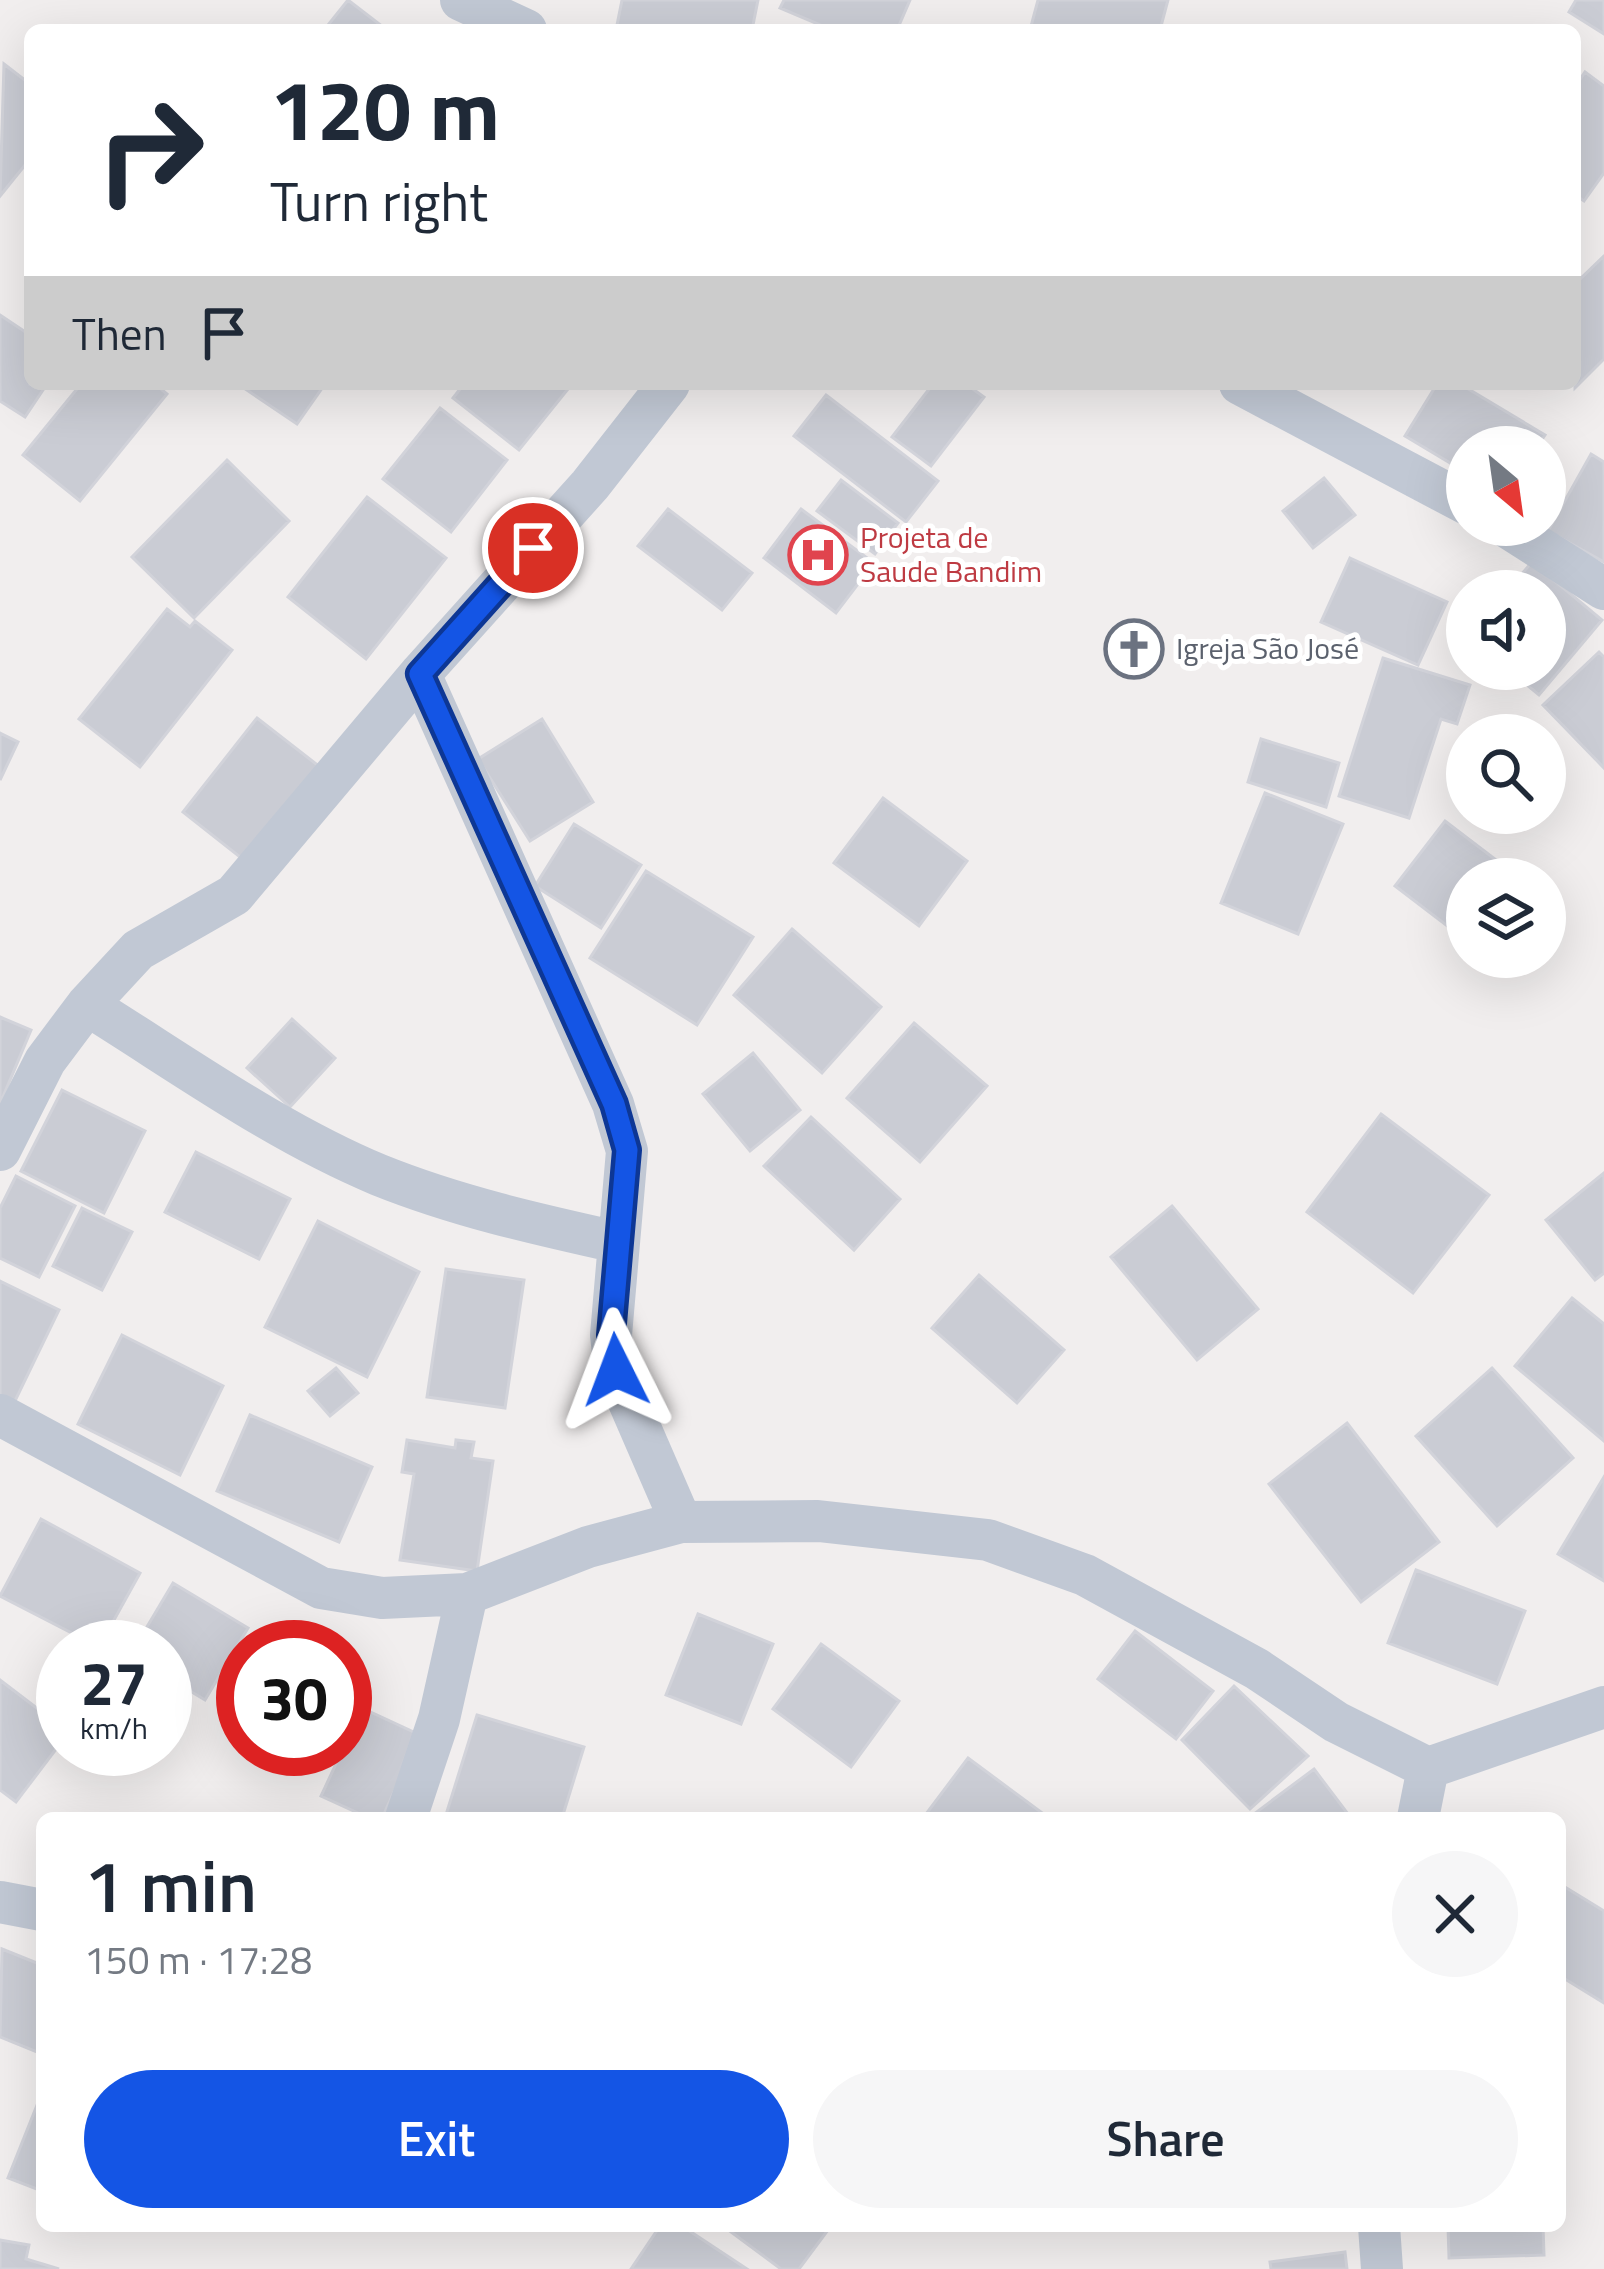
<!DOCTYPE html>
<html lang="en">
<head>
<meta charset="utf-8">
<style>
  :root { --surface:#fff; --page:#f6f6f7; --text:#1f2937; --muted:#747a83; --accent:#1455e5 }
  body { margin:0; font-family:"Titillium Web",sans-serif; background:var(--page); color:var(--text); height:100vh; display:flex; flex-direction:column; font-size:45px; white-space:nowrap }
  * { box-sizing:border-box; margin:0 }
  p { font-size:39px; color:var(--muted) }
  .icon { flex:none; width:66px; height:66px; fill:none; stroke:currentColor; stroke-width:2; stroke-linecap:round; stroke-linejoin:round }
  .map { position:relative; flex:1; overflow:hidden }
  .drawer { position:absolute; left:36px; top:1812px; width:1530px; height:420px; display:flex; flex-direction:column; background:var(--surface); border-radius:18px; box-shadow:0 12px 48px #0002 }
  .drawer>* { flex:none }
  .banner { position:absolute; left:24px; top:24px; width:1557px; height:366px; border-radius:18px; box-shadow:0 12px 48px #0002; background:#fff; color:var(--text); overflow:hidden }
  .needle { width:78px; rotate:151deg }
  .controls { position:absolute; left:1446px; top:426px; display:grid; gap:24px }
  .controls a { display:grid; place-items:center; width:120px; height:120px; border-radius:50%; background:var(--surface); box-shadow:0 12px 48px #0002; font-size:60px }
  .speed { position:absolute; left:36px; top:1620px; display:flex; gap:24px; font-size:60px; font-weight:700; text-align:center }
  .speed>* { display:grid; place-content:center; width:156px; height:156px; border-radius:50%; background:var(--surface); box-shadow:0 12px 48px #0002; line-height:1 }
  .speed small { font-size:30px; font-weight:400 }
  .speed .limit { border:18px solid #d22; background:#fff; color:#111 }
  .pin { position:absolute; display:grid; place-items:center; width:102px; height:102px; color:#fff; margin:-51px; border:6px solid #fff; border-radius:50%; box-shadow:0 3px 12px #0007 }
  .me { position:absolute; width:132px; margin:-66px; rotate:357deg; stroke-linejoin:round; filter:drop-shadow(0 0 9px #0008) }
  .turn { display:flex; align-items:center; gap:42px; height:252px; padding:0 48px; font-size:54px }
  .turn .icon { width:156px; height:156px; stroke-width:2.5 }
  .turn b { display:block; font-size:84px; line-height:102px }
  .then { display:flex; align-items:center; height:114px; padding:0 48px; background:#0003; gap:24px; font-size:45px }
  .round { display:grid; place-items:center; flex:none; width:126px; height:126px; border-radius:63px; background:var(--page) }
  .headline { display:flex; align-items:center; justify-content:space-between; height:204px; padding:0 48px }
  h1 { font-size:72px; font-weight:600; line-height:90px }
  .action { display:flex; gap:24px; margin-top:auto; padding:24px 48px }
  .action a { flex:1; height:138px; border-radius:72px; background:var(--accent); color:#fff; font-size:48px; font-weight:600; line-height:138px; text-align:center }
  .action a+a { background:var(--page); color:var(--text) }
  .map>svg:first-child { display:block }
</style>
</head>
<body>
<div class="map">
<svg width="1604" height="2269" viewBox="0 0 1604 2269">
  <rect width="100%" height="100%" fill="#f1eeee"/>
  <!-- building -->
  <path fill="#caccd4" stroke="#d2d3da" stroke-width="3" d="M348 0 387 30H324Z
    M622 0H758L752 30H616Z
    M784 0H910L897 30H832L780 8Z
    M1038 0H1168L1160 30H1030Z
    M1576 0H1604V34L1569 12Z
    M4 64 30 84V159L0 196Z
    M1585 72 1604 86V173L1584 201 1575 195V87Z
    M1604 256V359L1575 388V284Z
    M0 315 30 335V384H47L25 417 0 401Z
    M81 384H155L167 394 80 501 23 455Z
    M238 384H325L297 424Z
    M464 384H572L519 450 453 398Z
    M933 384H966L984 397 931 466 892 437Z
    M1437 384H1460L1545 435 1537 447H1467V473L1405 436Z
    M826 395 938 481 906 522 794 436Z
    M440 408 507 460 451 532 383 479Z
    M1591 454 1604 462V562L1548 531Z
    M227 460 289 521 194 618 132 557Z
    M1324 478 1355 515 1313 548 1283 511Z
    M841 480 898 523 875 554 817 511Z
    M367 497 446 558 366 659 288 597Z
    M668 509 752 573 722 610 638 546Z
    M801 509 874 563 836 613 764 558Z
    M1350 558 1447 602 1418 665 1321 622Z
    M1532 562 1602 620 1539 695 1508 669H1545V591H1507Z
    M167 609 190 627 195 621 232 650 140 767 79 719Z
    M1599 652 1604 657V768L1543 705Z
    M1383 658 1470 685 1457 724 1441 719 1409 818 1339 796Z
    M257 718 320 767 245 861 183 812Z
    M542 719 593 802 530 841 478 759Z
    M0 733 18 742 0 780Z
    M1261 739 1339 763 1326 807 1248 782Z
    M1265 793 1343 824 1298 934 1221 903Z
    M883 798 967 861 919 926 834 863Z
    M1445 821 1521 879H1467V941L1395 886Z
    M574 824 641 865 601 928 535 886Z
    M646 871 753 937 697 1025 590 958Z
    M792 929 881 1007 822 1073 734 995Z
    M0 1017 31 1030 0 1104Z
    M292 1019 335 1058 290 1107 247 1068Z
    M914 1023 987 1086 920 1162 847 1098Z
    M753 1053 800 1110 750 1151 703 1094Z
    M62 1090 145 1131 104 1213 21 1171Z
    M1381 1114 1489 1195 1413 1293 1307 1212Z
    M811 1117 900 1199 854 1250 764 1166Z
    M196 1152 290 1199 259 1259 165 1212Z
    M1604 1173V1273L1595 1280 1546 1220Z
    M16 1176 75 1206 39 1277 0 1258V1208Z
    M1172 1206 1258 1309 1197 1360 1111 1257Z
    M82 1208 132 1232 102 1290 53 1266Z
    M318 1221 419 1272 367 1377 265 1327Z
    M446 1269 524 1280 505 1408 427 1397Z
    M979 1275 1064 1350 1017 1403 932 1328Z
    M0 1281 59 1310 14 1403 0 1396Z
    M1572 1298 1604 1324V1441L1515 1366Z
    M122 1335 223 1386 180 1475 78 1424Z
    M336 1368 358 1393 330 1416 308 1391Z
    M1492 1368 1573 1458 1497 1526 1416 1436Z
    M250 1415 372 1467 339 1542 217 1491Z
    M1347 1423 1439 1542 1361 1602 1269 1484Z
    M407 1440 455 1448 456 1440 474 1442 471 1458 493 1461 477 1571 400 1560 414 1474 402 1472Z
    M1604 1477V1581L1558 1554Z
    M41 1519 140 1573 99 1647 0 1596Z
    M1416 1570 1525 1611 1497 1684 1388 1643Z
    M173 1583 248 1628 205 1700 165 1676V1647H135Z
    M698 1614 773 1644 741 1724 666 1695Z
    M1135 1631 1213 1691 1176 1739 1098 1679Z
    M821 1644 899 1701 851 1767 773 1709Z
    M0 1680 63 1728V1740L16 1802 0 1790Z
    M1234 1686 1308 1756 1250 1809 1182 1740Z
    M362 1708 420 1735 382 1818H369L321 1796Z
    M477 1715 584 1747 562 1818H445Z
    M968 1758 1049 1818H923Z
    M1314 1769 1351 1818H1257L1254 1814Z
    M1560 1884 1604 1911V2003L1560 1976Z
    M2 1949 42 1965V2054L0 2037Z
    M39 2100 42 2101V2191L8 2178Z
    M660 2226H682L747 2269H631Z
    M723 2226H831L799 2269H781Z
    M1448 2226H1543L1544 2255 1449 2258Z
    M0 2240 29 2245 26 2259 59 2269H0Z
    M1345 2252 1347 2269H1271L1270 2262Z"/>
  <g fill="none" stroke-linecap="round" stroke-linejoin="round">
    <!-- minor -->
    <path stroke="#c1c8d4" stroke-width="42" d="M461 0 526 30
      M1240 384 1467 504
      M1504 525 1604 589
      M420 674 613 1104 627 1151 611 1335 615 1370 681 1522
      M87 1005C182 1064 276 1132 379 1175 456 1206 536 1224 617 1242
      M0 1150 45 1061 87 1005 138 950 234 895 420 674 590 485 669 384
      M0 1415 321 1588 382 1598 467 1594 588 1547 681 1522 818 1521 988 1540 1085 1575 1257 1669 1336 1722 1428 1768 1604 1707
      M406 1818 439 1719 467 1594
      M1418 1818 1428 1768
      M0 1902 42 1910
      M1379 2226 1382 2269"/>
  </g>
  <g fill="none" stroke-linecap="round" stroke-linejoin="round">
    <defs>
      <path id="route" d="M533 548 420 674 614 1104 627 1150 611 1335 616 1370"/>
    </defs>
    <!-- route casing -->
    <use href="#route" stroke="#0d3795" stroke-width="30"/>
    <!-- route -->
    <use href="#route" stroke="#1455e5" stroke-width="21"/>
  </g>
  <!-- icons -->
  <defs>
    <symbol id="hospital-ring" viewBox="-11 -11 22 22"><circle r="9.5" fill="#fff" stroke="#e0444e" stroke-width="1.5"/><path d="M-5-5h3v3.5h4V-5h3V5h-3V1.5h-4V5h-3Z" fill="#e0444e"/></symbol>
    <symbol id="church-ring" viewBox="-11 -11 22 22"><circle r="9.5" fill="#fff" stroke="#6b7280" stroke-width="1.5"/><path d="M-1.2-6h2.4v3.5h3.3v2.4h-3.3V6h-2.4V-.1h-3.3v-2.4h3.3Z" fill="#6b7280"/></symbol>
  </defs>
  <g fill-rule="evenodd">
    <use href="#hospital-ring" x="785" y="522" width="66" height="66"/>
    <use href="#church-ring" x="1101" y="616" width="66" height="66"/>
  </g>
  <g text-anchor="middle" stroke-width="10" stroke-linejoin="round" paint-order="stroke">
    <!-- health labels -->
    <g font-size="30" fill="#be3a42" stroke="#fff" text-anchor="start">
      <text x="860" y="548">Projeta de<tspan x="860" dy="34">Saude Bandim</tspan></text>
    </g>
    <!-- worship labels -->
    <g font-size="30" fill="#5b616d" stroke="#fff" text-anchor="start">
      <text x="1176" y="659">Igreja São José</text>
    </g>
  </g>
</svg>
<div class="controls">
<a><svg class="needle" viewBox="-14 -14 28 28"><path d="M0-13l5 13h-10z" fill="#e53935"/><path d="M0 13l5-13h-10z" fill="#747a83"/></svg></a>
<a><svg class="icon" aria-label="sound" viewBox="0 0 24 24"><path d="M4 9h4l5-4v14l-5-4H4zM17 9q2 3 0 6"/></svg></a>
<a><svg class="icon" aria-label="search" viewBox="0 0 24 24"><circle cx="10" cy="10" r="6"/><path d="M15 15l6 6"/></svg></a>
<a><svg class="icon" aria-label="layers" viewBox="0 0 24 24"><path d="M12 4l9 5-9 5-9-5zM3 14l9 5 9-5"/></svg></a>
</div>
<div class="speed"><div>27<small>km/h</small></div><div class="limit">30</div></div>
<div class="pin" style="left:533px;top:548px;background:#d93025"><svg class="icon" aria-label="arrive" viewBox="0 0 24 24"><path d="M6 21V4h12l-3 4 3 4H6"/></svg></div>
<svg class="me" style="left:616px;top:1370px" viewBox="-20 -20 40 40"><path d="M0-17L14 15 0 8-14 15z" fill="#1455e5" stroke="#fff" stroke-width="4"/></svg>
<div class="banner">
<div class="turn"><svg class="icon" aria-label="right" viewBox="0 0 24 24"><path d="M7 20v-9h11M14 6l5 5-5 5"/></svg><div><b>120 m</b>Turn right</div></div>
<div class="then">Then<svg class="icon" aria-label="arrive" viewBox="0 0 24 24"><path d="M6 21V4h12l-3 4 3 4H6"/></svg></div>
</div>
<section class="drawer">
<div class="headline"><div><h1>1 min</h1><p>150 m · 17:28</p></div><a class="round"><svg class="icon" aria-label="close" viewBox="0 0 24 24"><path d="M6 6l12 12M18 6L6 18"/></svg></a></div>
<div class="action"><a>Exit</a><a>Share</a></div>
</section>
</div>
</body>
</html>
